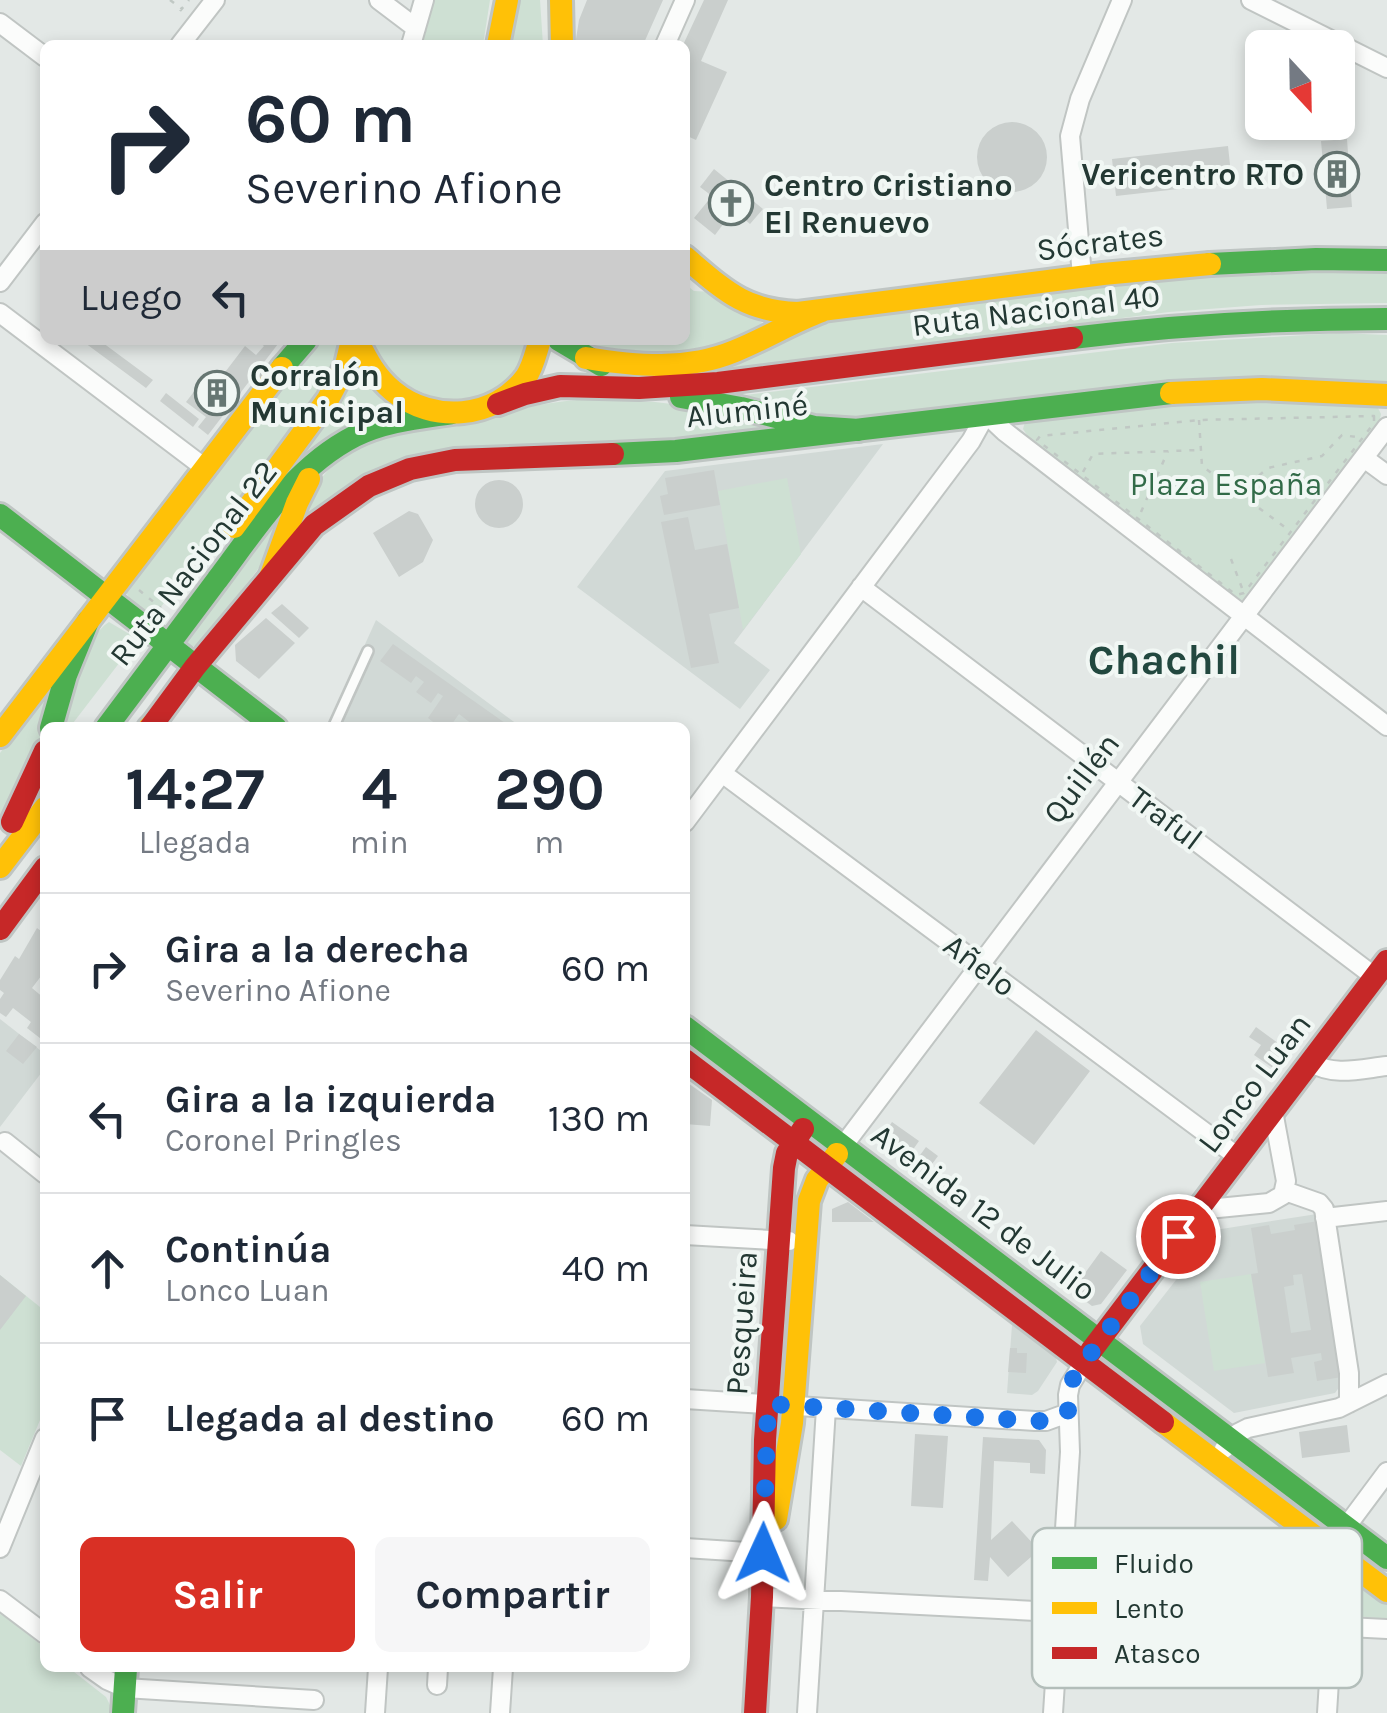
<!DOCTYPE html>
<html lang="es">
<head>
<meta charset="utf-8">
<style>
  :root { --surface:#fff; --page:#f6f6f7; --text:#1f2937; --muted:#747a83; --line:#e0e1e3; --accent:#d93025 }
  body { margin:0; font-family:Karla,sans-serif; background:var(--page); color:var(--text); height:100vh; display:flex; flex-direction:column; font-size:38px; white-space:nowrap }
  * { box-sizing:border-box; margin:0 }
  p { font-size:32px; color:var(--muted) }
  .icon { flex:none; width:55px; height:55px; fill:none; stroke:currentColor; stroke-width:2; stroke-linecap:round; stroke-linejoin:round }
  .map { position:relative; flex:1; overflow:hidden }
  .details { position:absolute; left:40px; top:722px; width:650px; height:950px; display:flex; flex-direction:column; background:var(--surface); border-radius:15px; box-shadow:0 5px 15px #0003 }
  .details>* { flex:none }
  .top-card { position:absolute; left:40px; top:40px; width:650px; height:305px; border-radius:15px; box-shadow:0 5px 15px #0003; background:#fff; color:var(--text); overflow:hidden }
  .needle { width:65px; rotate:158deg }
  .tools { position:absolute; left:1245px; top:30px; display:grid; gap:20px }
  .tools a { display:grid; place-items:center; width:110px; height:110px; border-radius:15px; background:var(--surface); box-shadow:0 5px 15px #0003; font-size:50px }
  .pin { position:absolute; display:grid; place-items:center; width:85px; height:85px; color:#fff; margin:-42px; border:5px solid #fff; border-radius:50%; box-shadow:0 2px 10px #0007 }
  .me { position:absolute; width:110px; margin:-55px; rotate:1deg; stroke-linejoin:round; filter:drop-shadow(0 0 8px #0008) }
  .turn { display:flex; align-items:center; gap:35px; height:210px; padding:0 40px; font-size:45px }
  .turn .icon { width:130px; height:130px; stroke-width:2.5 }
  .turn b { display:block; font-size:70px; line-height:85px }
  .then { display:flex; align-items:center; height:95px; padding:0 40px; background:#0003; gap:20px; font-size:38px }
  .eta { display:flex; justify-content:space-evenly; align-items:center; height:170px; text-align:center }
  .eta b { font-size:60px; font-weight:700; line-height:70px }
  .cta { display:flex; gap:20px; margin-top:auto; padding:20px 40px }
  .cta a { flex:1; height:115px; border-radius:15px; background:var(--accent); color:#fff; font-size:40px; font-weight:700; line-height:115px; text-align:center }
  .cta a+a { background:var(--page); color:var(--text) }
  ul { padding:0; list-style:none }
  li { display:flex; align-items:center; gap:30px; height:150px; padding:0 40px; border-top:2px solid var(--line) }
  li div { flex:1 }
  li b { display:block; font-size:38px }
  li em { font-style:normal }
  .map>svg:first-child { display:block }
</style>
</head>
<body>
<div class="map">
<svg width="1387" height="1713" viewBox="0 0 1387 1713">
  <rect width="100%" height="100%" fill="#e3e8e6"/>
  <!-- built -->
  <path fill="#d1d9d6" d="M883 444 734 643 770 670 740 709 577 587 665 471Z
    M376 620 521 727 327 728Z
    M0 1019 45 1054V1068L0 1127Z
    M1317 1214 1343 1382 1335 1393 1234 1413 1143 1344 1140 1326 1215 1230Z
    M1012 1325 1055 1354 1057 1362 1038 1391 1032 1395 1007 1393Z"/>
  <!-- green -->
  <path fill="#cee0d3" d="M432 0H490L483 45H420Z
    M515 0H540L543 45H507Z
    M1387 267V303L1261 305 1169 312 714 370 804 324 1193 273Z
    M685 284 694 291 713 292 764 324 734 344 653 357 596 346 584 340H685Z
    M1339 333 1387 335V386L843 422 720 398 1172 343Z
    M314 340H341L338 355 304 422 157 612 152 615C141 611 129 602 126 591Z
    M370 340H530L525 358 491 397 438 400 392 378Z
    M358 372 396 409 292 468Z
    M592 399 655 402 713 409 791 430 655 445 479 451 297 520C309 498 320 474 341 458 374 434 417 431 457 422 502 413 546 401 592 399Z
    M1210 399 1377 406 1381 414 1379 424 1249 596 1243 600 1233 599 1029 438 1023 429 1025 422Z
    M787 478 801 554 743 630 718 491Z
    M285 505 265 560 200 644 191 647 185 639Z
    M109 622 131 635 133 645 70 727 58 728C68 699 84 637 109 622Z
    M55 681 41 743 0 816V753Z
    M1251 1274 1265 1363 1214 1371 1200 1282Z
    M0 1275 45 1311V1408L21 1466 0 1450Z
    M1347 1576 1387 1601V1619L1346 1615 1344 1611Z
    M0 1614 6 1617 45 1648V1668H69L106 1697 114 1713H0Z"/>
  <!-- building -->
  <path fill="#cacfcd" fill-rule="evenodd" d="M587 0H663L643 45H575L579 20Z
    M704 0H728L701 61 727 72 696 140 685 135V45H683Z
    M977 157a35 35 0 1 1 70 0a35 35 0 1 1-70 0Z
    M1347 139 1352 207 1327 209 1321 141Z
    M1228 146 1232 183 1116 196 1112 159Z
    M714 169 763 209 750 224 738 214 731 222 727 219 715 235 694 218 712 196 700 187Z
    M81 340H99L153 380 146 388Z
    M256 340H281L208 435 198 427 206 417 186 402 206 376 216 384 245 346 256 355 264 346Z
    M166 393 199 419 193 427 160 401Z
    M714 470 720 505 664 515 660 496 668 494 665 478Z
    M475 504a24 24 0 1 1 48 0a24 24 0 1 1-48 0Z
    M409 511 418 514 433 540 423 562 399 577 373 533Z
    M688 517 695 550 727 544 739 608 709 614 719 663 691 668 661 522Z
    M282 604 309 628 299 638 271 613Z
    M266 618 295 643 259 679 236 661 235 645Z
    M393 644 512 728H477L459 714 449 728H441L428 718 443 696 438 693 431 703 416 692 424 682 416 676 411 683 380 661Z
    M37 928 45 934V971L32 988 45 999V1042L27 1028 31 1022 13 1008 6 1017 0 1013V999L4 993 0 990V980L15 956 19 959Z
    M1256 1027 1290 1052 1277 1071 1254 1055 1261 1045 1249 1037Z
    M1036 1030 1090 1071 1034 1145 979 1103Z
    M19 1034 37 1047 23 1064 6 1051Z
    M685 1081 712 1100 710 1126 685 1124Z
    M892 1122 919 1141 905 1161 884 1146 882 1137Z
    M926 1147 938 1156 924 1175 912 1166Z
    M848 1202 874 1222H832V1209Z
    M1318 1221 1342 1377 1317 1381 1314 1362 1322 1360 1321 1353 1291 1358 1294 1373 1268 1377 1251 1274 1258 1273 1251 1228 1269 1225 1271 1234 1295 1230 1294 1225ZM1302 1274 1311 1330 1291 1333 1284 1287 1294 1285 1293 1275Z
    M1101 1251 1127 1270 1101 1304 1092 1306 1072 1291Z
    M0 1275 26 1296 0 1330Z
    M1010 1348H1017V1353H1027L1026 1373 1008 1372Z
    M1347 1425 1350 1452 1302 1458 1299 1432Z
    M915 1434 948 1436 943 1508 911 1506Z
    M983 1437 1039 1440 1046 1450 1045 1474 1030 1473V1463L994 1461 991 1540 1012 1521 1039 1550 1008 1577 990 1557 988 1581 974 1580Z"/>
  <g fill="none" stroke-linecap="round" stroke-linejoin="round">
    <defs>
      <path id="lane" d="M333 728 368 651"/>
      <path id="street" d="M379 0 416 28
        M1251 0 1387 68
        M0 23 45 57
        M180 45 215 0
        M411 45 424 0
        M665 45 685 0
        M1082 276 1070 136 1080 99 1122 0
        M0 282 45 223
        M0 313 205 468
        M1364 458 1387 475
        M861 587 1375 977
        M722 773 1238 1157
        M685 822 971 441 986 414 1004 431 1387 726
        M1310 1062C1334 1077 1360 1069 1387 1066
        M5 1142 45 1174
        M843 1146 1387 427
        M1285 1191 1319 1203 1324 1209 1349 1373V1403
        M1198 1210 1269 1203 1283 1195 1286 1181 1273 1111
        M1325 1218 1387 1211
        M685 1235 789 1241
        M685 1399 1035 1421H1046L1068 1413
        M1224 1449 1238 1433 1248 1428 1339 1408 1387 1384
        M1346 1527 1387 1472
        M0 1548 45 1438
        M685 1548 763 1553
        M762 1597 1387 1629
        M0 1600 45 1634
        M90 1668 107 1680 125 1688 314 1700
        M437 1685 438 1668
        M375 1713 378 1668
        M500 1713 503 1668
        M807 1713 826 1408
        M1053 1713 1070 1452 1068 1395 1070 1385 1084 1362
        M1327 1713 1337 1553"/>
      <path id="fast" d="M1210 264 1316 259 1387 260
        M1072 338C1177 325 1281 319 1387 319
        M559 340 601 365
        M282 368 306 340
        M681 397 741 408 814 427 859 430
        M613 454 676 451 1171 393
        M0 515 276 728
        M51 728 66 675 88 621
        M106 728C143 678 180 629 217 580 257 527 294 467 355 436 385 421 419 418 452 413
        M685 1027 1387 1558
        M123 1713 126 1668"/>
      <path id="slow" d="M561 0 562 45
        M498 45 507 0
        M685 257C724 290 744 311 798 313L1103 274 1210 264
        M357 340C367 360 376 377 393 391 433 424 495 419 526 377 533 367 536 352 540 340
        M586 358C636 366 687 371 735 351 765 339 792 322 822 311
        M1171 393 1262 389 1387 395
        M234 527 328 399 346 365 352 340
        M271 575 297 503 309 479
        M149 728 152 725
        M0 736 282 368
        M0 867 45 808
        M1163 1422 1387 1591
        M776 1519 792 1423 809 1201 817 1180 837 1154"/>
      <path id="jam" d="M498 404 525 394 560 386 639 388 718 383 1072 338
        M150 728 195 667 314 525 369 486 410 469 455 460 613 454
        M12 822 45 751
        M0 929 45 868
        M685 1060 1163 1422
        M1091 1351 1387 961
        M755 1713 762 1597 765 1440 784 1168 787 1153 803 1129"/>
    </defs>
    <!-- lane casing -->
    <use href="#lane" stroke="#c0c5c3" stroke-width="14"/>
    <!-- street casing -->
    <use href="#street" stroke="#c0c5c3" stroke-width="22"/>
    <!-- fast casing -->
    <use href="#fast" stroke="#bfc5c3" stroke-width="28"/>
    <!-- slow casing -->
    <use href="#slow" stroke="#bfc5c3" stroke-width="28"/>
    <!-- jam casing -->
    <use href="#jam" stroke="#bfc5c3" stroke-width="28"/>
    <!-- path -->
    <path stroke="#c0c8c4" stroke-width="2.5" stroke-dasharray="5 8" stroke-linecap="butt" d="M170 0 182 9
      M180 11 189 0
      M1374 416V423L1244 593 1236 595 1037 440 1040 436 1199 420Z
      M1199 420 1202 466 1290 531
      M1083 472 1093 454 1199 450
      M1239 492 1268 468 1322 456 1342 435 1356 437
      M1141 512 1168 451
      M1231 559 1242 588
      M139 590 161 608"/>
    <!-- lane -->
    <use href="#lane" stroke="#fbfcfb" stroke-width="9"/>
    <!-- street -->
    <use href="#street" stroke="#fbfcfb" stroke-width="18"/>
    <!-- fast -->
    <use href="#fast" stroke="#4caf50" stroke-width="22"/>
    <!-- slow -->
    <use href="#slow" stroke="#ffc107" stroke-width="22"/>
    <!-- jam -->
    <use href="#jam" stroke="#c62828" stroke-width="22"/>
  </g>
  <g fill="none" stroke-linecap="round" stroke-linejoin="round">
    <!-- route -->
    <path stroke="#1a73e8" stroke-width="18" stroke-dasharray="0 32.4" d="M763 1553 768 1404 1035 1421H1046L1068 1413V1394L1074 1376 1178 1236"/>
  </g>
  <!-- icons -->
  <defs>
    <symbol id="building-ring" viewBox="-11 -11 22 22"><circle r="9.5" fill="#f1f7f4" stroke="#667672" stroke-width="1.5"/><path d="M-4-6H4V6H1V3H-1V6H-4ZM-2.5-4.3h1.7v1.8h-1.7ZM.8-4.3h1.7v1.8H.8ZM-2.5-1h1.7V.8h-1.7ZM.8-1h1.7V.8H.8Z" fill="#667672"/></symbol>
    <symbol id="church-ring" viewBox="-11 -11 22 22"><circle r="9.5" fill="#f1f7f4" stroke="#667672" stroke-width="1.5"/><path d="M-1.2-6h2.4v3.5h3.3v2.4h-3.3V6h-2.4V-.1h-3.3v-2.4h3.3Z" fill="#667672"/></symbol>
  </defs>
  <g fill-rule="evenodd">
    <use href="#building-ring" x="1312" y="149" width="50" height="50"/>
    <use href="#church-ring" x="706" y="178" width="50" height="50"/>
    <use href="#building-ring" x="192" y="368" width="50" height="50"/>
  </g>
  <g text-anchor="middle" stroke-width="8" stroke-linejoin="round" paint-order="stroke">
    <!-- poi labels -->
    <g font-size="32" font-weight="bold" fill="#233833" stroke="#f1f7f4" text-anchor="start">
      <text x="1304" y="185" text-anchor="end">Vericentro RTO</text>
      <text x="764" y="196">Centro Cristiano<tspan x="764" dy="37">El Renuevo</tspan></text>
      <text x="250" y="386">Corralón<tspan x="250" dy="37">Municipal</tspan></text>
    </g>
    <!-- street labels -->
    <g font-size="32" fill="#233833" stroke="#f1f7f4">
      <text transform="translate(1100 242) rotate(-7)" y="11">Sócrates</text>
      <text transform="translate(1036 310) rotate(-7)" y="11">Ruta Nacional 40</text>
      <text transform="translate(747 410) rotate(-6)" y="11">Aluminé</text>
      <text transform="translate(193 563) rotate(-52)" y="11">Ruta Nacional 22</text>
      <text transform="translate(1081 778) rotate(-53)" y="11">Quillén</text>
      <text transform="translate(1166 818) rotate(37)" y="11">Traful</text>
      <text transform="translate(980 965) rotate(37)" y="11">Añelo</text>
      <text transform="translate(1254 1083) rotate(-53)" y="11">Lonco Luan</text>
      <text transform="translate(984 1212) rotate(37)" y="11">Avenida 12 de Julio</text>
      <text transform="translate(741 1323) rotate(-86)" y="11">Pesqueira</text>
    </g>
    <!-- park labels -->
    <g font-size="32" fill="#326b48" stroke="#f1f7f4">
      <text x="1226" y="495">Plaza España</text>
    </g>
    <!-- district labels -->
    <g font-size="42" font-weight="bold" fill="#22483f" stroke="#f1f7f4">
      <text x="1164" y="674">Chachil</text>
    </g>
  </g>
  <!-- legend -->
  <rect x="1032" y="1528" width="330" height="160" rx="15" fill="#f1f7f4" stroke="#b3beba" stroke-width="2.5"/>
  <rect x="1052" y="1557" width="45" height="12" fill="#4caf50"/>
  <rect x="1052" y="1602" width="45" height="12" fill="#ffc107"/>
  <rect x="1052" y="1647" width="45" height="12" fill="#c62828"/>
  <g font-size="28" fill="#233833">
    <text x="1114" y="1573">Fluido</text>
    <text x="1114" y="1618">Lento</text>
    <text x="1114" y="1663">Atasco</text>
  </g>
</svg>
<div class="tools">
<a><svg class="needle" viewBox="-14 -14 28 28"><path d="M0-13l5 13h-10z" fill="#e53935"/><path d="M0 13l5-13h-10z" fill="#747a83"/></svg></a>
</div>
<div class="pin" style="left:1178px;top:1236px;background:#d93025"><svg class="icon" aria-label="arrive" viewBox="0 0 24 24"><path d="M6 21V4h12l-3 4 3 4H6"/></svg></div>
<svg class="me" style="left:763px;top:1553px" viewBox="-20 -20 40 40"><path d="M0-17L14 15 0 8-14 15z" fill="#1a73e8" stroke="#fff" stroke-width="4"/></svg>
<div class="top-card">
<div class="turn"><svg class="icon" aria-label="right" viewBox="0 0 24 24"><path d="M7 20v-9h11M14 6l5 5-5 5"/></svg><div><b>60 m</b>Severino Afione</div></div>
<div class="then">Luego<svg class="icon" aria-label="left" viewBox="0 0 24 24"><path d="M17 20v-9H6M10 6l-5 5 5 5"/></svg></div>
</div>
<section class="details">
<div class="eta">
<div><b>14:27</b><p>Llegada</p></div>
<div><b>4</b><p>min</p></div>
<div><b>290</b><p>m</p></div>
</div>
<ul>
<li><svg class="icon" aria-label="right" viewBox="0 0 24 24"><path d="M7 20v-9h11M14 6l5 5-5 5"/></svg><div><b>Gira a la derecha</b><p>Severino Afione</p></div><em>60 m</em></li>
<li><svg class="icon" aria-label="left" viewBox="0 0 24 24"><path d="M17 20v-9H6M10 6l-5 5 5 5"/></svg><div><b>Gira a la izquierda</b><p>Coronel Pringles</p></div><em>130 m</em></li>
<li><svg class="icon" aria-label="ahead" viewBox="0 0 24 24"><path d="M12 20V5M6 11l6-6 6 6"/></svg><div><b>Continúa</b><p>Lonco Luan</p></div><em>40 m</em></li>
<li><svg class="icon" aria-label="arrive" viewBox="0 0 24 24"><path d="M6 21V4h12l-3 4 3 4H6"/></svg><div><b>Llegada al destino</b></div><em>60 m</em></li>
</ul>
<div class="cta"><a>Salir</a><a>Compartir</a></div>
</section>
</div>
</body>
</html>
